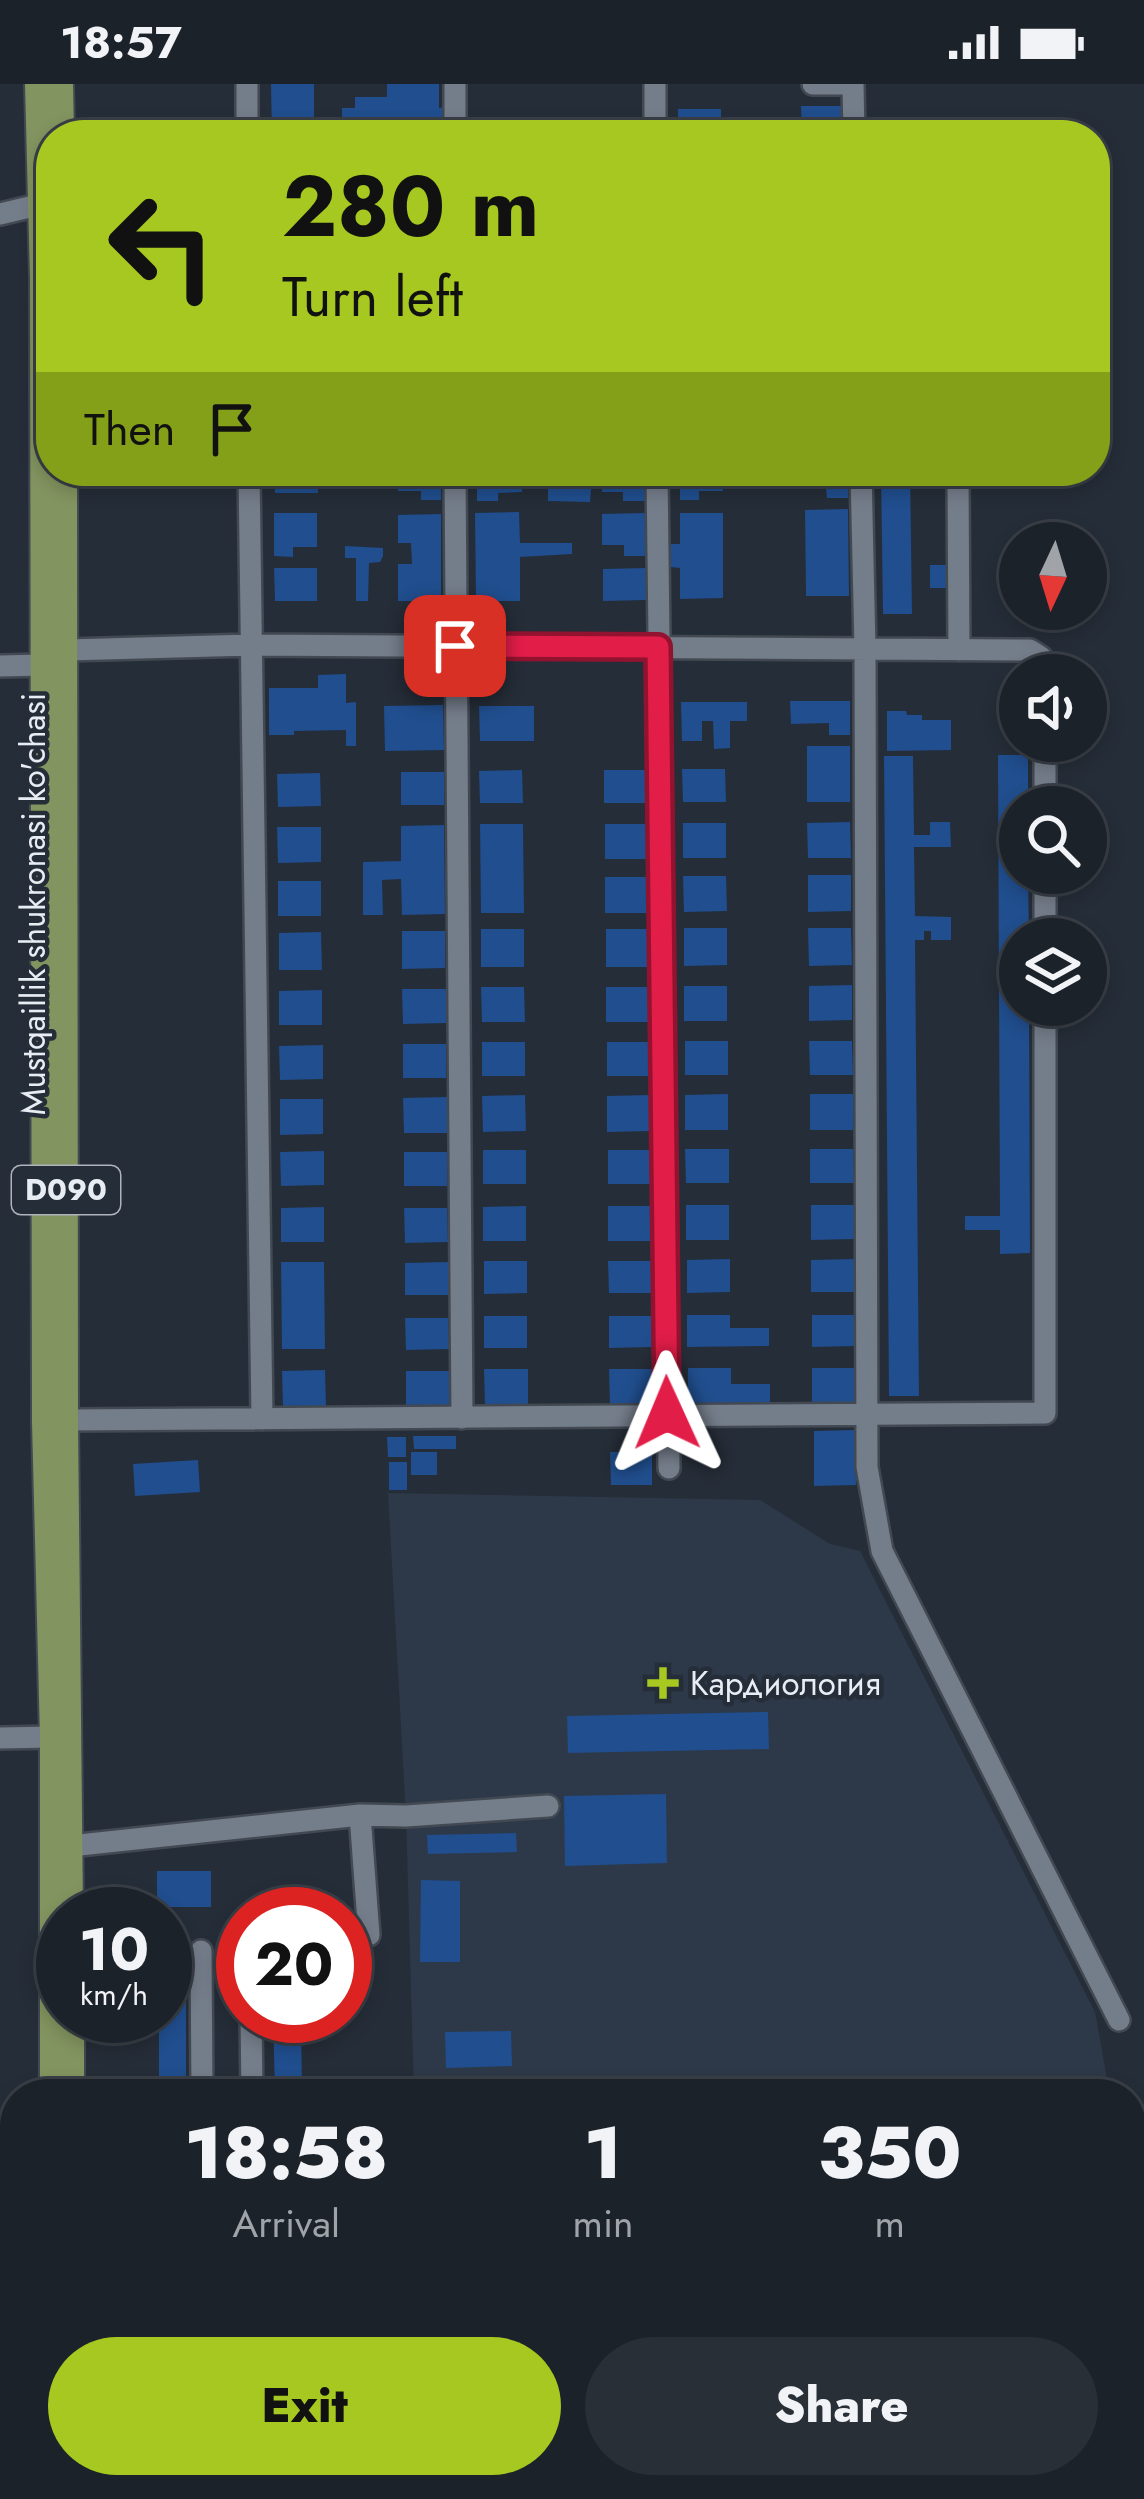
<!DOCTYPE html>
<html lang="en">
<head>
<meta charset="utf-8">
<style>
  :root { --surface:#1c222a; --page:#292f36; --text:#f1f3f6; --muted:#a0a4a8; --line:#3a3f47; --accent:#a6c820 }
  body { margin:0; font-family:Jost,sans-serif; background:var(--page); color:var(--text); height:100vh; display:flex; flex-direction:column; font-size:45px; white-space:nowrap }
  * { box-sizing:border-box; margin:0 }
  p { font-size:39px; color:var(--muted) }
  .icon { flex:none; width:66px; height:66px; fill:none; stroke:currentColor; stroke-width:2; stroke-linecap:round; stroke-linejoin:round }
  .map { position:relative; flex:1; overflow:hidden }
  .details { position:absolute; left:0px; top:1995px; width:1146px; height:420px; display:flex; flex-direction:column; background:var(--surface); border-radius:48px 48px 0 0; box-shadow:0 6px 18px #0003,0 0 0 3px var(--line) }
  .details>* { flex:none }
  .top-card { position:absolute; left:36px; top:36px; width:1074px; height:366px; border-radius:48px; box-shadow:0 6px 18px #0003,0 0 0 3px var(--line); background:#a6c820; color:#111; overflow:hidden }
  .needle { width:78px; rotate:184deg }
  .tools { position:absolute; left:999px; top:438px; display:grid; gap:24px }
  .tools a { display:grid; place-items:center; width:108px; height:108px; border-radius:50%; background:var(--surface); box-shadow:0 6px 18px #0003,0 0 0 3px var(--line); font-size:60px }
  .speed { position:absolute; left:36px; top:1803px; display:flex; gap:24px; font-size:60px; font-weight:700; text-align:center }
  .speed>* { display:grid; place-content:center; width:156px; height:156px; border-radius:50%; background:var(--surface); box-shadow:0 6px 18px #0003,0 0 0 3px var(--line); line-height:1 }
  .speed small { font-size:30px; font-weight:400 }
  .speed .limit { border:18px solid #d22; background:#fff; color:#111 }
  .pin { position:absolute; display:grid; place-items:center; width:102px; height:102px; color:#fff; margin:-51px; border-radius:24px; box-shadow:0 6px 18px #0006 }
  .me { position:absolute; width:132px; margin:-66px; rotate:359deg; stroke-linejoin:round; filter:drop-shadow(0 0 9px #0008) }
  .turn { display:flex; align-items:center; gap:42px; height:252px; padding:0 48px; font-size:54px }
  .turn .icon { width:156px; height:156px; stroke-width:2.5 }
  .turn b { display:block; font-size:84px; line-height:102px }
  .then { display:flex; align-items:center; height:114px; padding:0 48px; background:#0003; gap:24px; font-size:45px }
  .eta { display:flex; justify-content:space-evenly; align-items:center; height:204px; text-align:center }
  .eta b { font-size:72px; font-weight:800; line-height:84px }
  .cta { display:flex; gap:24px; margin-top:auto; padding:24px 48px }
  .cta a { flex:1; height:138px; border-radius:72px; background:var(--accent); color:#111; font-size:48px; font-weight:800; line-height:138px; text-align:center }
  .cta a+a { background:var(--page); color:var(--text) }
  .status { display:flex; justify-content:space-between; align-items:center; height:84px; padding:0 60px; background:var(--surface); direction:ltr }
  .status svg { height:33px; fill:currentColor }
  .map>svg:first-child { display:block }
</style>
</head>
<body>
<div class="status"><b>18:57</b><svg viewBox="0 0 49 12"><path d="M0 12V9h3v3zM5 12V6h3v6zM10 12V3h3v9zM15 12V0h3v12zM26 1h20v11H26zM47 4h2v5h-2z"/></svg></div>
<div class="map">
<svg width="1144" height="2415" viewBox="0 0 1144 2415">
  <rect width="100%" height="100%" fill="#252d38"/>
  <!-- built -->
  <path fill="#2d3948" d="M388 1409 760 1416 830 1460 860 1467 1095 1928 1108 2000 1105 2010H414L406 1732Z"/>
  <!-- building -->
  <path fill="#204e8e" d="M271 0H314V51H272Z
    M387 0H439V24L445 23V39H439V51H383V44H396V36L369 37 370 51H356V34H342V24H355V13H387Z
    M801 22H844L845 51H802Z
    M678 25H721V51H678Z
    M275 387H317L318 409H275Z
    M398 387H441V416H421V407H398Z
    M477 387H522V408L498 409V417H477Z
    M602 387H645V417H623V408H602Z
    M680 387H723V407H699V416H680Z
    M805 387H848V414H827L826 405H805Z
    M881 387H910L912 530H883Z
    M548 404 591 405 590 418 548 417Z
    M848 425 849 512H806L805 426Z
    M519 428 520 459H572V470L520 473V517H476L475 429Z
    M274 429H317V463H293V473L274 472Z
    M645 429V472H624V461H602V430Z
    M680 429H723V514L680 515V484L671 483V460H680Z
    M441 430V517H398V480H412L411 459H398V431Z
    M345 462 383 464V472L380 478 369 479 368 517H356V474H345Z
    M930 481H950V504H930Z
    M274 484H317V517H275Z
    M646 484V516L603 517V485Z
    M346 590V619L356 618V662H346V646L294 647V651H269V604H318V591Z
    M790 617H850V651H829V639L791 640Z
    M681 618H747V637H730V664L714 665 713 637H702V657H682Z
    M443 621 444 666 385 667 384 622Z
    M479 622H534V657H480Z
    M887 627H906L907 631H922V636H951V666L887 667Z
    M807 662H850V718H807Z
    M998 671H1028V723H1020V789H1028L1029 855H1020V921H1029L1030 1169 1000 1170V1146H965V1132H1000Z
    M884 672H913L914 751H930V738H950L951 763H914L915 832 951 833V856H931V847H924V856H915L919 1312H889Z
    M682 685H725L726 718H683Z
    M522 686 523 719H480L479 687Z
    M604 686H647L648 719H604Z
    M401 688H444V721H401Z
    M320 689 321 722 278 723 277 690Z
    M850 738 851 774H808L807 739Z
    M683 739H726V774H683Z
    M480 740H523L524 829H481Z
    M605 740H648V775H605Z
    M444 741 445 830 402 831 401 795 382 796 383 831H363V778L401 777V742Z
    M277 743H321V778L278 779Z
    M808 791H851V827L808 828Z
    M683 792H726L727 827 684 828Z
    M605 793H648L649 829H605Z
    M278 797H321V832H278Z
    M684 844H727V881L684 882Z
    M808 844H851L852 881 809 882Z
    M481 845H524V883H481Z
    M606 845H649V883H606Z
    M402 847H445V884L402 885Z
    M321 848 322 886H279V849Z
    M852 901V936L809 937V902Z
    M684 902H727V937H684Z
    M481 903H524L525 938H482Z
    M606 903H649L650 938H606Z
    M402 905H446V939L403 940Z
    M322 906V941H279V907Z
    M685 957H728V991H685Z
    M809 957H852L853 991H810Z
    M482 958H525V992H482Z
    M607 958H650V992H607Z
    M403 960H446V994H403Z
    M323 961V995L280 996 279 962Z
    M728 1010V1046H685V1011Z
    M810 1010H853V1046H810Z
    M525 1011 526 1047 483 1048 482 1012Z
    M650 1011 651 1047 607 1048V1012Z
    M447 1013V1049H404L403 1014Z
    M280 1015H323V1050L280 1051Z
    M685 1065H729V1099H686Z
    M810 1065H853L854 1099H810Z
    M483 1066H526V1100H483Z
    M608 1066H651V1100H608Z
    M324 1067V1101L281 1102 280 1068Z
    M404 1068H447V1102H404Z
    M686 1121H729V1156H686Z
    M811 1121H854V1155L811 1156Z
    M526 1122V1157H483V1123Z
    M608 1122H651V1157H608Z
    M324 1123V1158H281V1124Z
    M404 1124H447L448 1158 405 1159Z
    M730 1175V1208L687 1209V1176Z
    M854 1175 855 1208H811V1176Z
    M484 1177H527V1209L484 1210Z
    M608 1177H652V1209H609Z
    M281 1178H324L325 1265H282Z
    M448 1178V1211H405V1179Z
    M687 1231H730V1244H769V1262L687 1263Z
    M812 1231H855V1262L812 1263Z
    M484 1232H527V1264H484Z
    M609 1232H652V1263L609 1264Z
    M405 1234H448L449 1265 406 1266Z
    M688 1284H731V1300H770V1319L688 1320Z
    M812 1284H855V1319H812Z
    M484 1285H528V1320L485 1321Z
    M609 1285H652L653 1320 610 1321Z
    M325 1286 326 1322H283L282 1287Z
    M406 1287H449V1322H406Z
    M855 1346 856 1401 814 1402V1347Z
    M413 1352H456V1365H414Z
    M387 1353H406V1373H388Z
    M411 1368H437V1391H411Z
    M610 1368H652V1401H611Z
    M198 1376 200 1408 135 1412 133 1380Z
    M389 1378H407V1406H389Z
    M768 1628 769 1665 568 1669 567 1632Z
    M666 1710 667 1779 565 1782 564 1712Z
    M516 1749 517 1768 428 1770 427 1751Z
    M157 1787H211V1823H157Z
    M421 1796 460 1797V1878H420Z
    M165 1866H186V2010H159V1932H165Z
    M273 1932H301L302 2010H275Z
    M511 1947 512 1982 446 1984 445 1948Z
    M1131 2194H1144V2252H1131Z
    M1131 2271H1144V2303H1131Z
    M1131 2325H1144V2358H1131Z
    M1131 2381H1144V2414H1122V2400H1131Z
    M639 2400H682V2415H639Z
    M1044 2400H1088V2415H1044Z
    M919 2402H962V2415H919Z"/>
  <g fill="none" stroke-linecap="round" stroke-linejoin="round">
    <defs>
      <path id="minor" d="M247 0V51
        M455 0V51
        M655 0V51
        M813 0H853
        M853 0 854 51
        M0 130 38 121
        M249 387 262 1335
        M455 387 462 1334
        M657 387 669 1384
        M861 387 865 565 867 1383 882 1467 1119 1936
        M958 387 959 566
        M67 566 251 561 1030 566 1041 573 1045 591
        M0 582 43 581
        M1045 723V657
        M1045 855V789
        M66 1336 1045 1329V921
        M0 1654 52 1653
        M360 1731 369 1851
        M70 1762 360 1731 406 1732 548 1722
        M201 1867 202 2010
        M251 1932 252 2010
        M1131 2159H1144
        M285 2400V2415
        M488 2400V2415
        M894 2400V2415
        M696 2415V2400
        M1098 2415V2400"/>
      <path id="major" d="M37 0 42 194 44 1337 52 1653V2010
        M61 0 62 51
        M65 387 66 1336 71 1830
        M72 1932V2010
        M54 2400V2415
        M76 2400V2415"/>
    </defs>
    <!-- minor casing -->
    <use href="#minor" stroke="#424952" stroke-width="26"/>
    <!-- major casing -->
    <use href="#major" stroke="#424952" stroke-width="28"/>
    <!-- minor -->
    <use href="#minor" stroke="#747d8a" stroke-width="21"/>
    <!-- major -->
    <use href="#major" stroke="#82945f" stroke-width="24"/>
  </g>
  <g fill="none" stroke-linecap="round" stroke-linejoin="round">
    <defs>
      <path id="route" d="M455 562 658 563 667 1329"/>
    </defs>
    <!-- route casing -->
    <use href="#route" stroke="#92132f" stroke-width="30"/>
    <!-- route -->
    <use href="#route" stroke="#e11d48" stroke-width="21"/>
  </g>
  <!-- markers -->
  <path fill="#a6c820" stroke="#252d38" stroke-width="4.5" d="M657 1581h12v12h12v12h-12v12h-12v-12h-12v-12h12z"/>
  <g text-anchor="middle" stroke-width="9" stroke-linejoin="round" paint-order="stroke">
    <!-- shield labels -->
    <rect fill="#252d38" stroke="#aeb3bc" stroke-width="3" x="12" y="1082" width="108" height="48" rx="9"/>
    <g font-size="30" font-weight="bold" fill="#e8edf4">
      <text x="66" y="1116">D090</text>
    </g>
    <!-- street labels -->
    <g font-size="33" fill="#e8edf4" stroke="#252d38">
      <text transform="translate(33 820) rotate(-90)" y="12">Mustqaillik shukronasi ko'chasi</text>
    </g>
    <!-- poi labels -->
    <g font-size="33" fill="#e8edf4" stroke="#252d38" text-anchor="start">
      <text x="690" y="1611">Кардиология</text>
    </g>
  </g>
</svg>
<div class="tools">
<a><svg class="needle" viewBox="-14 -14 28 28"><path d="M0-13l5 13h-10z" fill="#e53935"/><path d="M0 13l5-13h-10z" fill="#a0a4a8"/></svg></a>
<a><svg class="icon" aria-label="sound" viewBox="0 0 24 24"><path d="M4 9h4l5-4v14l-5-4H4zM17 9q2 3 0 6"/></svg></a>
<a><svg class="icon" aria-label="search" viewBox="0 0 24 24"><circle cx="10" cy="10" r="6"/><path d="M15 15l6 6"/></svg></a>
<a><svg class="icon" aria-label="layers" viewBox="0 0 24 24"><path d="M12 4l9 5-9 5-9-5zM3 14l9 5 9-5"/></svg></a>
</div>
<div class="speed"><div>10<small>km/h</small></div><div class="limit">20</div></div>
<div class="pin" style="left:455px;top:562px;background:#d93025"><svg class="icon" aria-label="arrive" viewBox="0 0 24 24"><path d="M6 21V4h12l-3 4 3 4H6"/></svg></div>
<svg class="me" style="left:667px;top:1329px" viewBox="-20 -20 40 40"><path d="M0-17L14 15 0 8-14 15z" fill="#e11d48" stroke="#fff" stroke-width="4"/></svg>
<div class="top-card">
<div class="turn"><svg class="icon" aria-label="left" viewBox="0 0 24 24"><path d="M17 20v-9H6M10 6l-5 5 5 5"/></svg><div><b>280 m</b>Turn left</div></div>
<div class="then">Then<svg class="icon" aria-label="arrive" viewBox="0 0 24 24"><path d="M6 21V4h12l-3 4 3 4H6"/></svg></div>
</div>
<section class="details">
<div class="eta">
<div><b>18:58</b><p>Arrival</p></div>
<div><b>1</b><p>min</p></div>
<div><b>350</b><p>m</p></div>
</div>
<div class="cta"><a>Exit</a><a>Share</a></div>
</section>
</div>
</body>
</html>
